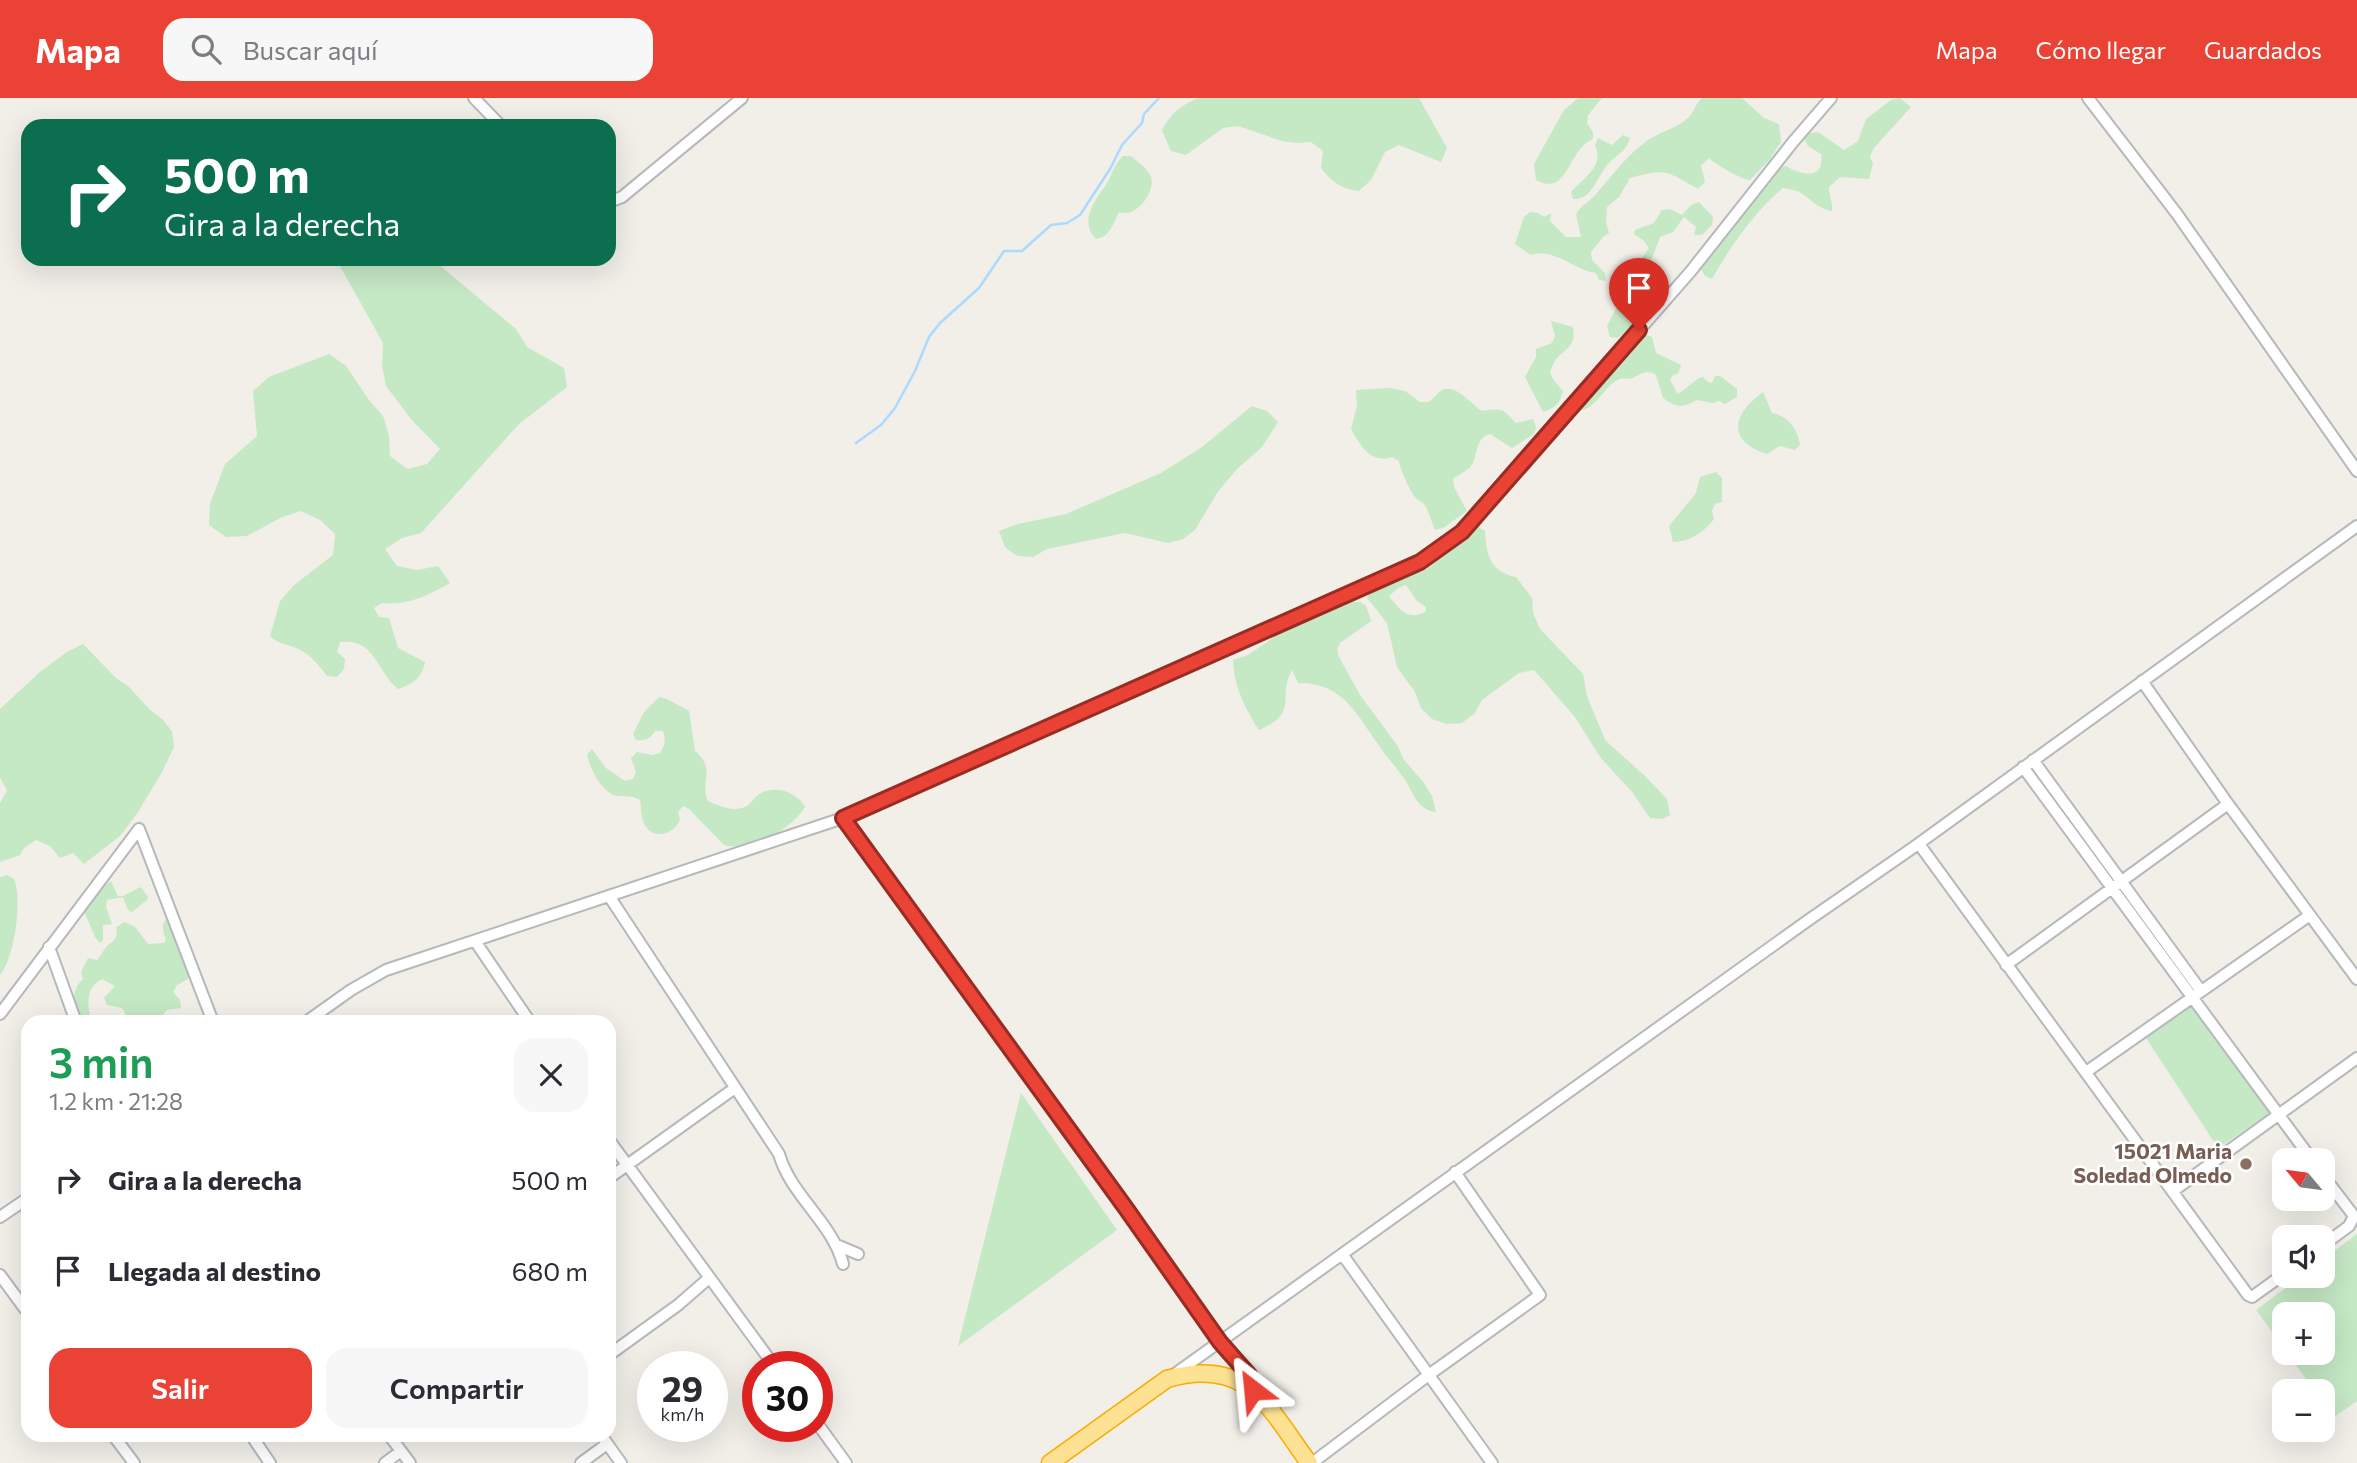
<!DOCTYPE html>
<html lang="es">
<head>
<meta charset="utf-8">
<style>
  :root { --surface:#fff; --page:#f7f7f7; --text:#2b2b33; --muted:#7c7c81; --accent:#ea4335 }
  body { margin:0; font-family:Commissioner,sans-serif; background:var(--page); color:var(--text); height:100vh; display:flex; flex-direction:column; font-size:26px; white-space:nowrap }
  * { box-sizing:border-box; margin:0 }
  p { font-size:23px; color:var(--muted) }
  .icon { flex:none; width:38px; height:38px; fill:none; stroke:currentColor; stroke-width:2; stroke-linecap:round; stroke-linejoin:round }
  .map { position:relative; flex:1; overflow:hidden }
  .drawer { position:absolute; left:21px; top:917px; width:595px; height:427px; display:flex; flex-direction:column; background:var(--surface); border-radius:21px; box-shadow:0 7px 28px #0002 }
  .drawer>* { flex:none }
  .hud { position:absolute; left:21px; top:21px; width:595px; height:147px; border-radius:21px; box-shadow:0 7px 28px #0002; background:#0b6e4f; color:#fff; overflow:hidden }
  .needle { width:46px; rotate:299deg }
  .buttons { position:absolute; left:2272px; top:1050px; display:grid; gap:14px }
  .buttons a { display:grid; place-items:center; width:63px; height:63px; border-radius:14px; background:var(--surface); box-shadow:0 7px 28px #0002; font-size:35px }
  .speed { position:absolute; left:637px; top:1253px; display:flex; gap:14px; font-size:35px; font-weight:700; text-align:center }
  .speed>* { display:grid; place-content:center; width:91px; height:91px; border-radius:50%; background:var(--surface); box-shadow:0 7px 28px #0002; line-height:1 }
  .speed small { font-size:18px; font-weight:400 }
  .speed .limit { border:10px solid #d22; background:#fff; color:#111 }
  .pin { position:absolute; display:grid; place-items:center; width:60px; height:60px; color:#fff; margin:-72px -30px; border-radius:50% 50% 50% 0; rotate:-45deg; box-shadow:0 0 7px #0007 }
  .pin .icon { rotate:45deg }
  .me { position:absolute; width:77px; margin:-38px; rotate:331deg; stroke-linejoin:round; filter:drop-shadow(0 0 5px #0008) }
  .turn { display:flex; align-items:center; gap:24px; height:147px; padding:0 28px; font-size:32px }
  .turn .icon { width:91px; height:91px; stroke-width:2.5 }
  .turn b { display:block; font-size:49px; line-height:60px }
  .round { display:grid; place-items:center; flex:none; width:74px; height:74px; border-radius:21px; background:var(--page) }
  .summary { display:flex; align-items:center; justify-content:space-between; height:119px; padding:0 28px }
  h1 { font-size:42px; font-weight:600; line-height:52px; color:#1e9e55 }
  .cta { display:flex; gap:14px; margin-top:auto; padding:14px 28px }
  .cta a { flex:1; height:80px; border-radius:21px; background:var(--accent); color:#fff; font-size:28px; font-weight:600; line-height:80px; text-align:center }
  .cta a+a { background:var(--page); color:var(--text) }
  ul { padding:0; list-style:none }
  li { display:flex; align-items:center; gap:21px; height:91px; padding:0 28px }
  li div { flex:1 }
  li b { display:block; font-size:26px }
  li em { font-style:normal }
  header { display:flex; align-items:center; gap:42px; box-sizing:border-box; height:98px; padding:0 35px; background:var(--accent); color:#fff }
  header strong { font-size:33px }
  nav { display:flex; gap:38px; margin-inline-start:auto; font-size:24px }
  .search { width:490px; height:63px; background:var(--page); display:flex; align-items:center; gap:18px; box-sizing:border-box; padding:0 24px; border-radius:21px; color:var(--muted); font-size:26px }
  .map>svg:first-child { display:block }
</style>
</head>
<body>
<header>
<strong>Mapa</strong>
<div class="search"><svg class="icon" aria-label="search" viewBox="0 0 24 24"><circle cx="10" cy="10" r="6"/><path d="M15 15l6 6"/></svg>Buscar aquí</div>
<nav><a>Mapa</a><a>Cómo llegar</a><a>Guardados</a></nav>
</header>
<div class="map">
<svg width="2357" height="1365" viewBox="0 0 2357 1365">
  <rect width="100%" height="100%" fill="#f1efe8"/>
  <!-- green -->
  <path fill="#c5e8c5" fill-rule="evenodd" d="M1199 0H1419L1447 50 1441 64 1399 47 1385 54 1371 82 1359 93C1341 91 1332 84 1321 70L1323 53 1311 44 1297 45 1282 43 1238 28 1223 30 1186 57 1171 53 1162 32C1172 14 1181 7 1199 0Z
    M1578 0H1602L1588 17 1587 25 1593 34V41C1567 51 1569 100 1536 82L1534 66 1564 12Z
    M1702 0H1742L1764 20 1779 26 1781 44 1770 61 1750 82C1742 82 1715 66 1709 60L1701 68 1705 84 1698 91C1666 73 1667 70 1630 80L1619 99 1607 109 1606 124 1609 135 1603 139 1591 154 1592 162 1605 175 1606 183 1599 182 1596 175C1574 172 1553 149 1531 157L1515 146 1524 119 1530 114 1538 115 1544 119 1551 115 1550 123 1566 139H1581L1576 116C1581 107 1589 104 1595 97 1614 76 1625 59 1648 42 1661 33 1679 30 1690 18 1695 12 1696 5 1702 0Z
    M1900 0 1911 9 1873 51 1870 59 1873 65 1869 81 1840 79 1829 89C1829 98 1833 104 1832 113 1818 111 1812 102 1801 95 1796 92 1789 91 1783 90 1755 113 1730 149 1712 181L1705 178 1701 171 1724 137 1781 69 1786 68C1801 77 1825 83 1821 56L1808 48 1804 41 1810 35 1818 34 1844 52 1858 43 1866 21 1891 2Z
    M1623 37 1630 40C1627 53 1616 57 1608 66 1597 78 1592 103 1573 101L1571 94C1583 80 1605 68 1595 48L1598 40 1612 47Z
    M1123 58H1131C1138 64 1148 71 1151 79 1156 93 1136 121 1119 114 1113 126 1110 139 1096 141 1079 124 1094 103 1106 87 1112 77 1114 66 1123 58Z
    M1699 104 1713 119 1712 127 1702 137H1694L1696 129 1684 119 1673 134 1660 139 1652 160 1636 182C1638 189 1644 195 1645 203 1647 217 1627 232 1618 240L1610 239 1607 228 1620 203 1612 185 1625 184 1649 150 1644 143 1634 136 1635 132 1654 125 1662 112 1670 111 1682 117 1691 107Z
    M336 161H432L516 231 527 249 564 270 567 289 519 326 421 435 402 440 385 451 397 468 417 472 438 468 450 485C428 497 408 508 382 505L374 510 379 519 389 520 398 550 425 564C422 580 413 586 398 591 376 573 376 540 340 544L337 554 345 561 344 571 337 579 327 578C318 566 310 556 296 550 286 546 278 546 270 538L280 503 294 487 333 457 335 436 320 422 301 413 282 419 247 438 226 439 209 427 210 406 225 366 257 338 253 293 269 279 329 256 346 268 369 302 383 318 389 338 390 358 407 371 427 366 440 351 411 321 386 288 382 267 383 245Z
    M1551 223 1573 229C1576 245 1569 249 1559 258 1554 262 1553 268 1550 274L1553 281 1563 293C1560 306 1555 310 1543 314L1525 279 1536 259V251L1552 245 1555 238Z
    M1644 236 1652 239 1656 255 1681 267 1678 276 1673 277 1670 282 1678 296 1699 280 1703 279 1708 284 1712 285 1715 278H1720L1737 291V299L1725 306 1719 303 1712 305 1697 302C1682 310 1677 310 1663 300L1656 277C1645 270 1641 277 1630 281 1607 274 1601 313 1576 313L1615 265Z
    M1389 290 1405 293 1420 304H1429C1433 301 1438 294 1442 292 1456 285 1472 307 1482 313 1504 310 1502 311 1516 325L1533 321 1536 329 1534 336 1512 350 1490 336C1474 341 1479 356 1471 368 1466 374 1459 376 1453 381L1454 389 1467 413 1443 430 1435 432C1431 423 1429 413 1424 406 1421 403 1417 402 1415 399 1411 395 1399 369 1399 363L1392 359C1370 366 1361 348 1351 331L1357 308 1356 292Z
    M1763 294 1772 315C1788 318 1798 331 1800 347L1795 352 1780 348 1767 356C1725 342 1733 316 1763 294Z
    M1252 308 1267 313 1278 324 1262 349 1237 371 1217 395 1195 432 1183 441 1168 445 1125 435 1047 451 1033 459 1017 458 1005 449 999 433 1018 426 1066 416 1161 375 1202 349Z
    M1716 374 1722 380V404L1715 406 1712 413 1714 421C1704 434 1690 444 1673 444L1669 428 1696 395 1700 379Z
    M1478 429 1485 433C1486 456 1490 474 1516 479L1532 500 1533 515 1540 531 1583 576 1587 598 1605 642 1645 678 1667 701 1670 717 1662 721 1650 720 1632 694 1600 659 1575 619 1534 572 1519 575 1494 593 1482 602 1475 615 1462 625 1447 626 1432 621 1421 610 1415 594 1397 569 1387 525 1367 500 1370 493 1385 487 1391 482 1426 472ZM1406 487 1416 502 1426 509V513C1409 524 1400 512 1389 498L1398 490Z
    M1352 504H1360L1366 508 1371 523 1340 545 1337 552 1339 559 1360 597 1397 647 1404 662 1424 685 1432 698 1436 714C1418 712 1414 697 1407 685 1399 672 1388 661 1380 649 1357 617 1343 584 1298 585L1292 572C1276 599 1301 614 1259 632 1245 610 1234 589 1233 562L1248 557 1277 537Z
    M83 546 116 580 129 589 150 612 162 621 172 633 174 649 161 676 138 714 120 738 84 766 73 755 60 760 50 748 36 742 24 750 20 757 0 764V705L7 692 0 680V611L40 574 67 554Z
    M659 599 667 601 689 613 695 653C717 671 699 685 708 703 719 708 733 714 745 709 750 707 754 700 758 697 773 686 797 693 805 709 792 731 751 754 724 747L689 711 683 708 678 714 680 722C673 737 652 743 644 725 641 719 641 709 640 702 632 697 626 699 617 698 602 695 590 671 587 657L592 651 606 670 625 683 633 681 636 674 631 660 637 654 652 657 660 655C665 647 666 642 663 633H655C650 641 645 643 636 642L633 636 644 614Z
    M7 777 14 781C23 801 14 861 0 877V779Z
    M111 783 118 798H123L141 789 148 799 147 802 132 814 128 812 123 799 107 802 106 809 112 826 103 827V842L100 845 95 839 84 813 98 793Z
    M174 815C187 826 184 839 188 853 190 861 194 868 197 876L177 887 173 894 180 902 181 910 167 912 162 918 161 924H115L126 917 122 910 107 907 104 900 115 888 102 881C84 891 88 907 91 924H82C74 909 69 894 83 881L81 874 88 860 97 862C101 858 104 851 107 848 115 842 118 840 116 829L125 824 135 829 148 846 164 845 166 841C161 829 161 822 174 815Z
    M2190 906 2270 1015 2218 1050 2146 940Z
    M1021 995 1117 1132 958 1248Z
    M2357 1136V1303L2334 1319 2322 1303V1293H2315L2287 1255H2322V1216H2284V1250L2256 1212 2302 1178H2322V1162Z"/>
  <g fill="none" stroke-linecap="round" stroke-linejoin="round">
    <!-- stream -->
    <path stroke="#aadaff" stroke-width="2.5" d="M856 345 881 327 895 310 915 273 929 239 940 225 979 190 1004 153H1022L1051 127 1067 125 1080 117 1110 71 1122 47 1142 25 1144 16 1159 0"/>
    <defs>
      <path id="minor" d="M474 0 501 28
        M2088 0 2177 116 2357 373
        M609 104 622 99 742 0
        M2142 583 2228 706 2357 881
        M2033 662 2201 893
        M2023 669 2312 1062
        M843 720 1146 1138 1220 1244 1249 1277 1253 1292
        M139 731 213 924
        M1919 746 2248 1197 2252 1199 2284 1176
        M609 798 779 1056C791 1098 832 1124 843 1166
        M475 843 530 924
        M49 849 76 924
        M2006 867 2228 706
        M0 916 139 731
        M306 924 351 892 386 872 843 720 1420 464 1462 434 1691 173 1793 44 1831 0
        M2086 974 2310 817
        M609 1042 775 1269
        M2322 1076 2354 1118 2349 1128 2322 1148
        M609 1080 735 990
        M2173 1093 2357 960
        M0 1119 28 1100
        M839 1148 858 1156
        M1342 1156 1492 1365
        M0 1177 28 1215
        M609 1257 678 1207 709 1180
        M1172 1278 1810 821 1914 749 2357 428
        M817 1325 846 1365
        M113 1337 134 1365
        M251 1337 270 1365
        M389 1337 410 1365
        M601 1337 621 1365
        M385 1365 401 1353
        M581 1365 607 1346
        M1312 1365 1430 1276 1540 1197 1455 1074"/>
      <path id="highway" d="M1050 1365 1167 1281C1248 1258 1268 1309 1309 1365"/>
    </defs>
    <!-- minor casing -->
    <use href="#minor" stroke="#b5b8bc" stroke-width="14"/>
    <!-- highway casing -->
    <use href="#highway" stroke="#f9ab00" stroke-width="19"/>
    <!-- minor -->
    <use href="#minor" stroke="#fff" stroke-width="10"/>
    <!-- highway -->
    <use href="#highway" stroke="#fde293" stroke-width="16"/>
  </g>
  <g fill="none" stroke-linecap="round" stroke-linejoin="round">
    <defs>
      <path id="route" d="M1253 1292 1249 1277 1220 1244 1125 1109 843 720 1420 464 1462 434 1639 232"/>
    </defs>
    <!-- route casing -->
    <use href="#route" stroke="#982c22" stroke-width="18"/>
    <!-- route -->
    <use href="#route" stroke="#ea4335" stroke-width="12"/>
  </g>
  <!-- markers -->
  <circle fill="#8d6e63" stroke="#fff" stroke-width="2.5" cx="2246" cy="1066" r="7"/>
  <g text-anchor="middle" stroke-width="5" stroke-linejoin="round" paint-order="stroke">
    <!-- education labels -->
    <g font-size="21" font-weight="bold" fill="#785e54" stroke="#fff" text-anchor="end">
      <text x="2232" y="1061">15021 Maria<tspan x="2232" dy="24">Soledad Olmedo</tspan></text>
    </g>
  </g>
</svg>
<div class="buttons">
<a><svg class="needle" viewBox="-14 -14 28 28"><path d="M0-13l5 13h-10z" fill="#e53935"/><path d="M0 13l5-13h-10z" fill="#7c7c81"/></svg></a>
<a><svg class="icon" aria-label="sound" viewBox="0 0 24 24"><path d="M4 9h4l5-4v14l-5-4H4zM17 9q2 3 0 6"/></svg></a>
<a>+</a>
<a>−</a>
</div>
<div class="speed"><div>29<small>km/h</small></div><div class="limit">30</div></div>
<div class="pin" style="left:1639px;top:232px;background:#d93025"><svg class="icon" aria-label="arrive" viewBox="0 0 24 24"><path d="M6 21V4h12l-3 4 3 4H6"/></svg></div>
<svg class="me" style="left:1253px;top:1292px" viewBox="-20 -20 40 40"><path d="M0-17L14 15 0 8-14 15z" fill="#ea4335" stroke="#fff" stroke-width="4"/></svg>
<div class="hud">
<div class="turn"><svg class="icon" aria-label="right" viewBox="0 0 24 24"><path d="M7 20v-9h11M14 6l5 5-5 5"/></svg><div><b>500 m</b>Gira a la derecha</div></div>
</div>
<section class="drawer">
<div class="summary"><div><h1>3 min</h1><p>1.2 km · 21:28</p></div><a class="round"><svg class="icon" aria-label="close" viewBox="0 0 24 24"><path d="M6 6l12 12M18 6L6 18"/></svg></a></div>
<ul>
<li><svg class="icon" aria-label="right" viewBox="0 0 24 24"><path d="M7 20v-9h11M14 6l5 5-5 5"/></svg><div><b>Gira a la derecha</b></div><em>500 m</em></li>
<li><svg class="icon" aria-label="arrive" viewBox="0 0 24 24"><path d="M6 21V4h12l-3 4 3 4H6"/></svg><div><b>Llegada al destino</b></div><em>680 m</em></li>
</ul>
<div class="cta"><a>Salir</a><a>Compartir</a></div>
</section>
</div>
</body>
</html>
